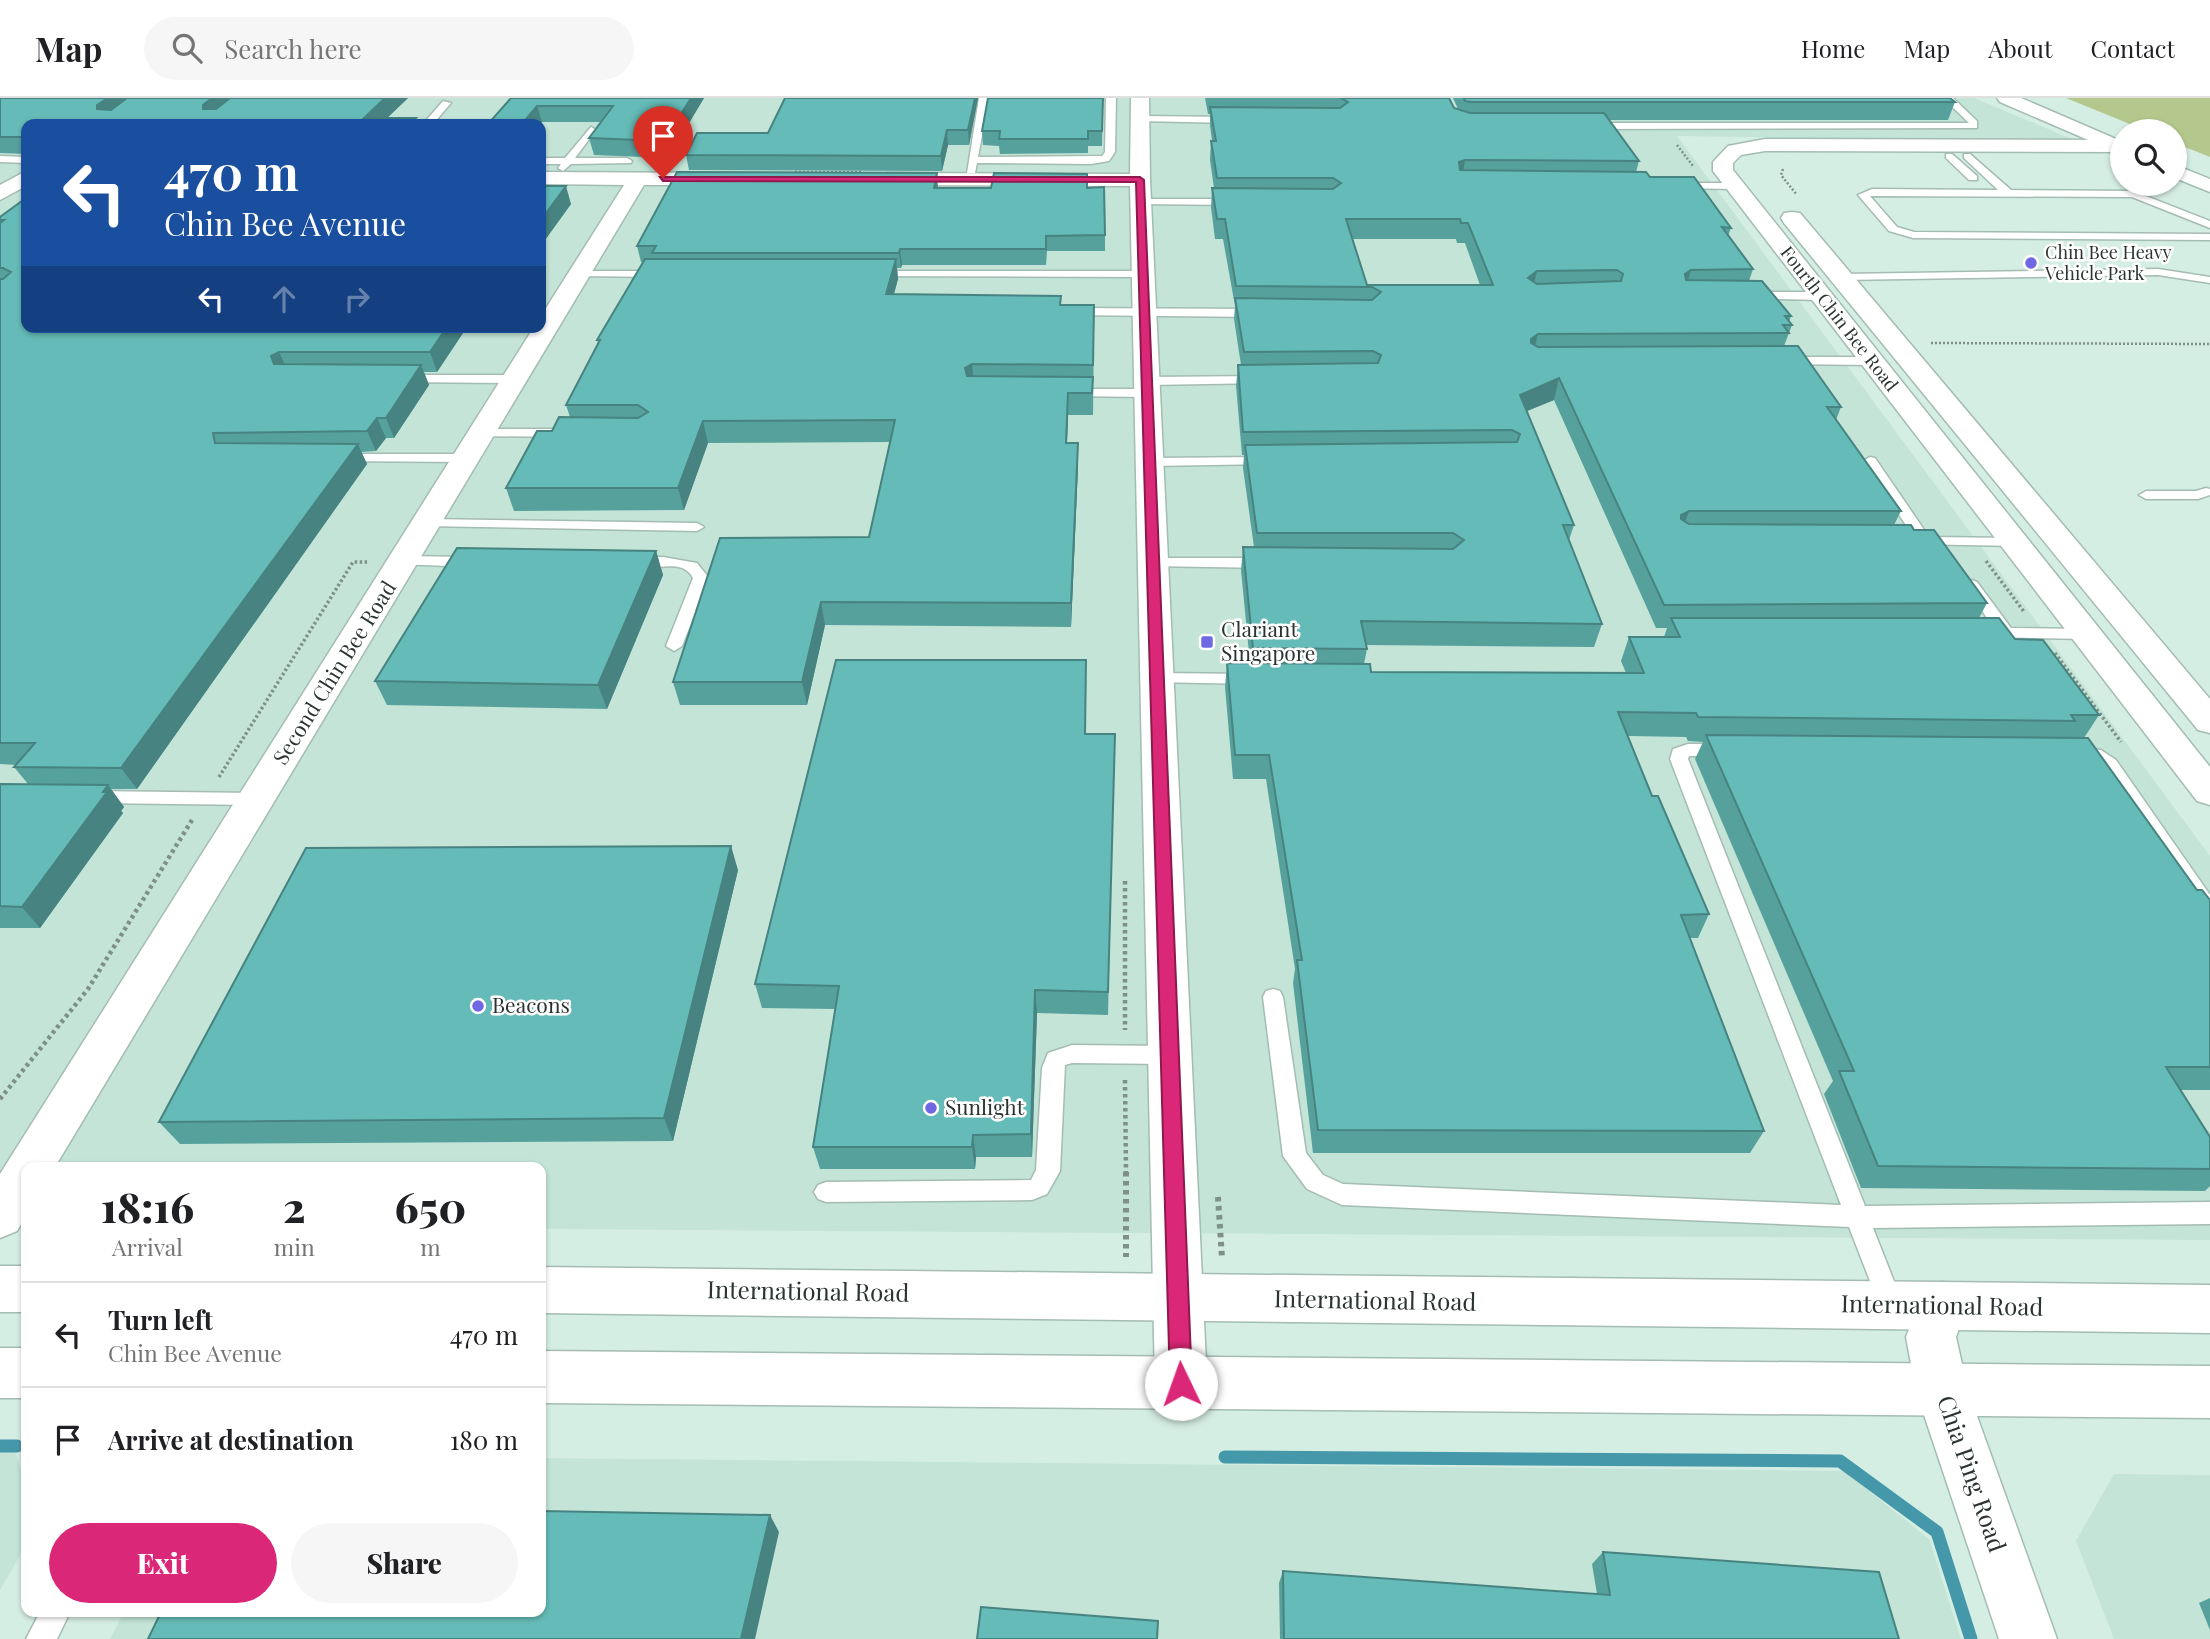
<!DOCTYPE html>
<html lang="en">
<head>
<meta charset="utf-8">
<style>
  :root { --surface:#fff; --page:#f6f6f6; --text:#202124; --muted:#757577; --line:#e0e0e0; --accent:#db2777 }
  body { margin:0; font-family:"Playfair Display",serif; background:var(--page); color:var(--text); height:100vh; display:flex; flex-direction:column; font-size:26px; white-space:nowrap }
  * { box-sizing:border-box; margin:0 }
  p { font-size:23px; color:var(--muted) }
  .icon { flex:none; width:38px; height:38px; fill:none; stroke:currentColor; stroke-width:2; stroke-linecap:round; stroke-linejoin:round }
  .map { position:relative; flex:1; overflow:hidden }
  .sheet { position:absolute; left:21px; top:1064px; width:525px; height:455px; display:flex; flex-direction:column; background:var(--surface); border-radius:14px; box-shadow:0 2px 5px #0004 }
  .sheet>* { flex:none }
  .top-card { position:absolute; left:21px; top:21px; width:525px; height:214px; border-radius:14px; box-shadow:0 2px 5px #0004; background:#1a4fa0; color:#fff; overflow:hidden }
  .tools { position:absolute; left:2110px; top:21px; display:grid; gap:14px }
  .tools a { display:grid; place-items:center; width:77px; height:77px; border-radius:50%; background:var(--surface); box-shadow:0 2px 5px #0004; font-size:35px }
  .pin { position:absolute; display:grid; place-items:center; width:60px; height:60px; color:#fff; margin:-72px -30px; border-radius:50% 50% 50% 0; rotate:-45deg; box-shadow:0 0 7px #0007 }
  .pin .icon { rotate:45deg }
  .me { position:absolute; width:77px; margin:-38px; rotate:357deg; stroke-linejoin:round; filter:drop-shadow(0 0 5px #0008) }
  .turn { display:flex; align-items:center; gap:24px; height:147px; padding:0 28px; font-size:32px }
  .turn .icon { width:91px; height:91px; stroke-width:2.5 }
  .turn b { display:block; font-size:49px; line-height:60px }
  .lanes { display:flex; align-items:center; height:66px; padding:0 28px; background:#0003; justify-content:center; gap:35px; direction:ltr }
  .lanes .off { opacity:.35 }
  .eta { display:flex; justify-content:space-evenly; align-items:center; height:119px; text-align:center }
  .eta b { font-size:42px; font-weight:800; line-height:49px }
  .cta { display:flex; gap:14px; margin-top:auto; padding:14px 28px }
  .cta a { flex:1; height:80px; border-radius:42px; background:var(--accent); color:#fff; font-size:28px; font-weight:800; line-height:80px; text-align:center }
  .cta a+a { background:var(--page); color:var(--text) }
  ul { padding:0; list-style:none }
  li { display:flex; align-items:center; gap:21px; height:105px; padding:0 28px; border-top:2px solid var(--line) }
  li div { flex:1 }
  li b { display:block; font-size:26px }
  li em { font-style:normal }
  header { display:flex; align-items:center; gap:42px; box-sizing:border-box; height:98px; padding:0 35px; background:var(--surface); border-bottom:2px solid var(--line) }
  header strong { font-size:33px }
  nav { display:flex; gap:38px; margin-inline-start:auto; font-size:24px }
  .search { width:490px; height:63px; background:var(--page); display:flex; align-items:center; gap:18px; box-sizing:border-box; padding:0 24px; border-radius:38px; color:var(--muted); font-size:26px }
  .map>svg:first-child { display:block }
</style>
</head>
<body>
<header>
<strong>Map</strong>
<div class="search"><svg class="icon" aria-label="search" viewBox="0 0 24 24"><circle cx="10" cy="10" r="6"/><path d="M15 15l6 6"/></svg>Search here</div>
<nav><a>Home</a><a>Map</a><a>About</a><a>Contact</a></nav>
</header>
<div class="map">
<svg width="2210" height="1541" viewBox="0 0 2210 1541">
  <rect width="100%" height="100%" fill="#d5eee3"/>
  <!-- built -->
  <path fill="#c3e4d7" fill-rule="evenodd" d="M0 0H1974L2079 44 1677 38 2210 758V1142L541 1131V1069H26V1128H0ZM26 26H541V229H26Z
    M0 1354H15L26 1385V1447L0 1492Z
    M541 1360 1844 1373 1929 1441 1961 1541H110L124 1514H541Z
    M2114 1376 2210 1377V1541H2114L2076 1443Z"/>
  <!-- green -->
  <path fill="#b4c88d" d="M2066 0H2210V59L2175 45V33H2147Z"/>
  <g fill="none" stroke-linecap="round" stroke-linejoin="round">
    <!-- stream -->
    <path stroke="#4598aa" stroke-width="13" d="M0 1348H17
      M1225 1359 1840 1363 1937 1434 1971 1541"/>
    <defs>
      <path id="service" d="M979 0H989L978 59 1102 58 1105 54 1106 0H1116L1115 54 1109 63 1091 66 977 65 975 75H967Z
        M1943 0H1953L1977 23V30L1587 31 1582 28 1587 25H1969Z
        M443 3 451 5 433 26H423Z
        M1141 18 1234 19 1239 22 1234 25 1138 23 1136 21Z
        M591 29 596 32 575 60H627L632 63 631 65 571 66 563 73 558 70 561 66H541V60H565Z
        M1946 56H1952L1977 78V82H1969L1946 60Z
        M1964 56H1970L2011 92 2133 93 2210 123V130L2132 99 1870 98 1897 129 1914 134 2210 136V142L1913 140 1889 133 1858 97 1872 91 1998 92 1964 60Z
        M0 58 26 59V65L0 64Z
        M1676 85H1735L1740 88 1735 91 1672 90V86Z
        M1142 101H1235L1240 104 1235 107 1138 106V102Z
        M2158 171 2210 179V185L2158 177 1842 182 1836 179 1842 176Z
        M579 173H662L668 176 662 179 575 178 573 176Z
        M870 173H1144L1150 176 1144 179 866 178 864 176Z
        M1749 194H1820L1826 198 1820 202 1745 200 1743 198Z
        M1070 210 1261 211 1267 215 1261 219 1066 217V211Z
        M1783 259H1871L1877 263 1871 267 1779 266 1777 263Z
        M401 277H515L521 281 515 285 396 284V278Z
        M1262 278 1268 282 1267 285 1148 287 1142 283 1148 279Z
        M1066 291H1148L1154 295 1148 299 1061 298 1060 295Z
        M482 331H561L568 335 561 339 477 338V332Z
        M340 356H466L473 360 466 364 335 363V357Z
        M1268 359 1273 360V366L1150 368 1143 364 1150 360Z
        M1870 359 1875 360 1929 439 2016 440 2023 444 2016 448 1912 446 1910 443 1914 439 1863 363Z
        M2206 390 2210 391V397L2198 401H2146L2139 397 2146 393H2196Z
        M426 421 697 425 704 429 697 433 421 428 419 425Z
        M403 458 472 459 480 464 472 469 398 466 395 463Z
        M663 459 697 465 709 480 682 548 674 553 666 548 693 480C680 455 644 480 627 465L635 460Z
        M1153 460H1268L1276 465 1268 470 1148 468 1145 465 1148 462Z
        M1972 482 1977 484 2011 530 2087 531 2095 536 2087 541 1977 539 1975 535 1977 531 1994 530 1964 487Z
        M1157 575 1251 576 1259 581 1251 586 1151 584 1149 580Z
        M1688 646H1725L1734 652 1725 658H1689L1688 661 1865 1108 2210 1104V1126L1873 1130 1903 1206 1900 1214 1891 1218 1882 1214 1849 1129 1342 1107 1307 1091 1283 1058 1263 899 1266 893 1273 891 1280 893 1283 899 1306 1055 1323 1077 1343 1086 1841 1107 1670 661 1673 651Z
        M2078 649 2101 652 2116 662 2210 797V819L2203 817 2104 670 2091 662 2072 659 2069 655 2072 651Z
        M92 693 257 695 263 696 266 701 263 706 257 707 92 705 86 704 83 699 86 694Z
        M1072 947 1169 948 1177 951 1180 957 1177 963 1169 966 1072 965 1065 967 1060 1073 1047 1096 1032 1102 826 1104 818 1101 814 1094 818 1087 826 1084 1031 1082 1036 1072 1042 970 1048 955Z
        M40 1514H70L57 1541H26Z"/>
      <path id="minor" d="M1131 0H1149L1150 82 1207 1286 1199 1304 1181 1312 1163 1304 1155 1286 1130 88 887 87 880 85 877 81 880 77 887 75 1130 76Z
        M1765 41 2123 42V54L1765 53 1741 57 1733 65V72L2210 669V707L2197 703 1713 73V64L1728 48Z
        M26 73V88L0 102V87Z
        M541 74 725 75 732 77 735 81 732 85 725 87H644L55 1069H26V1118L17 1133 0 1140V1076L534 229H541V218L624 87 541 86Z
        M1792 114 1800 115 2210 601V635L2198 632 1784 125 1781 120 1784 115Z
        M1942 1184 1960 1191 1967 1208 1956 1239 1968 1293 2057 1541H1999L1916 1293 1906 1239 1924 1191Z"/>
      <path id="secondary" d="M1997 0H2021L2123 44V57L2000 4Z
        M2175 67 2210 81V94L2175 80Z
        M0 1168H26V1214H0Z
        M541 1169 2210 1187V1235L541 1215Z
        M0 1250H26V1300H0Z
        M541 1253 2210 1268V1320L541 1305Z"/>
    </defs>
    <!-- service casing -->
    <use href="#service" stroke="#a4bcb2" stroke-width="3"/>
    <!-- minor casing -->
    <use href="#minor" stroke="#a4bcb2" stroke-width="3"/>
    <!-- secondary casing -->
    <use href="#secondary" stroke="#a4bcb2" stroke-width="3"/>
    <!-- path-far3 -->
    <path stroke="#7f9088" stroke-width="2.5" stroke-dasharray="2 2" stroke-linecap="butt" d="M1677 47 1693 68
      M1783 71 1781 77 1797 97
      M795 74H863
      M1931 245 2210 246"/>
    <!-- path-far2 -->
    <path stroke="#7f9088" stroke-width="3.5" stroke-dasharray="2.5 2.5" stroke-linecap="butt" d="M1986 463 2025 515
      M2055 555 2121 644
      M219 679 353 464H367"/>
    <!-- path-far1 -->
    <path stroke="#7f9088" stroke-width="4.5" stroke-dasharray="3.5 3.5" stroke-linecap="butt" d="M1125 783V932
      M1125 982 1126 1075
      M0 1001 88 891 192 722"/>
    <!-- path -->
    <path stroke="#7f9088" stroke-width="6" stroke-dasharray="4.5 4.5" stroke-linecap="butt" d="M1126 1074V1159
      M1218 1099 1222 1160"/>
    <!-- service -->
    <use href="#service" fill="#fff" fill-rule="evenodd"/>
    <!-- minor -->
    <use href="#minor" fill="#fff" fill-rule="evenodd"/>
    <!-- secondary -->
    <use href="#secondary" fill="#fff" fill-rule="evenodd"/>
  </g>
  <!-- wall -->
  <path fill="#57a19d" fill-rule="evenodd" d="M0 0H408L387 20 26 26V56L0 55Z
    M511 0H704L668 60 594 57 589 40 601 24H542L540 26H488Z
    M978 0 969 47H948L942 73 689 72 686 57 768 35Z
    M1103 0 1102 48H1088V55L1000 56 999 48 983 47 982 33Z
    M1205 0H1449L1454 10 1458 11 1453 0H1950L1955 4 1948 22H1609L1639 63 1636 74 1650 79 1731 130 1728 138 1753 171 1749 183 1791 218 1789 224 1792 227 1784 248 1841 309 1836 322 1901 413 1894 427 1914 432 1987 505 1979 520 2015 541 2099 617 2084 640 2197 792 2210 802V992H2180L2210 1039V1088L2205 1093 1861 1090 1824 996 1833 983 1695 661 1703 644 1688 643 1686 639 1628 638 1652 698 1709 816 1698 840H1690L1764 1033 1750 1055H1313L1293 885 1295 871 1266 681H1233L1225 589 1227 565H1250L1241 472 1243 449H1254L1243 370 1244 357H1242L1236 288 1238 267H1241L1234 221 1235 208 1223 141H1215L1211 109 1212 90H1214L1210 62 1211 43H1212L1210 27V16H1208ZM1353 141H1456L1457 145H1465L1480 187H1367ZM1554 302 1656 530H1667L1664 539H1629L1621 563 1626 575 1371 574 1364 566 1367 551 1366 547 1594 549 1602 526 1569 442 1574 427 1527 313Z
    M541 88 571 106 545 142H541Z
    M938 90H1087L1105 137V153H1047L1046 167H902L901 170H897L898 181 894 196 1061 207 1094 228 1093 317H1068L1067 345 1078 368 1071 529 825 527 807 607H680L673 584 869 439 890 344 708 345 684 412 514 413 506 390 552 333 570 319 566 307 598 245 597 242 643 164H641L637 148Z
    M26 100V229H467L437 274H424L429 287 394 340H386L376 353 361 354 367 366 137 691H111L124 709 121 713 123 715 40 830H0V686H28L14 669 17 667 0 666V119Z
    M656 453 663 477 607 611 387 607 375 583Z
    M1086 562V636L1114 660 1108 917 1037 915 1032 1059H976L975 1071H820L813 1049 835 911 762 910 755 886Z
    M738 772 673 1043 180 1046 159 1024Z
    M1603 1454 1899 1541H1280L1279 1485 1283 1473 1597 1496 1592 1466Z
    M2210 1500V1532L2199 1505Z"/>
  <!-- shaded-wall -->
  <path fill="#478380" d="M108 0H139L105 24 97 11V7Z
    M212 0H240L210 24 203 11V7Z
    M385 0H408L381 26 364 20Z
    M691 0H704L668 60 664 43Z
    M975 0H978L969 47 968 32Z
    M537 8 542 24 540 26H522Z
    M416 20 418 26H410Z
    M947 32 948 47 942 73 941 58Z
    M1465 62 1462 81 1456 83 1459 64Z
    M937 75 938 90H934Z
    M566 88 571 106 545 142 541 129V122Z
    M900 151 902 167 901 170 899 155Z
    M896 161 898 181 888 217 886 196Z
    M1691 172 1685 192V176Z
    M1537 173 1532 193 1528 180Z
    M447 229H467L437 274 430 254Z
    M1538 236 1533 257 1526 262 1531 241Z
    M279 254 288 273 274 266 271 258Z
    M972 266 974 287 966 291 965 270Z
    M421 267 429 287 394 340 386 320Z
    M1559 280 1554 302 1515 318 1520 297Z
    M1068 295V317L1066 367V345Z
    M377 320 386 340 376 353 367 333Z
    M703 323 708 345 684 412 678 390Z
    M1078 345V368L1071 529V505Z
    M358 346 367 366 137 691 121 670Z
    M1689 413 1681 435V417Z
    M656 453 663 477 607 611 598 587Z
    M821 504 825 527 807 607 802 584Z
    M108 687 124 709 121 713 123 715 40 830 22 809Z
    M731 748 738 772 673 1043 664 1020Z
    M1035 892 1037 915 1032 1059 1031 1036Z
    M973 1037 976 1059 975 1071 972 1049Z
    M770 1417 779 1434 755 1541H741Z"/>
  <!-- building -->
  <path fill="#65bbb7" stroke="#478380" stroke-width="2" fill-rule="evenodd" d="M0 0H108L97 7V11L111 12 127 0H212L203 7V11H216L230 0H385L364 20H416L410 26H26V39H0Z
    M511 0H691L664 43 589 40 613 8H537L522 26H488Z
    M785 0H975L968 32H947L941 58 686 57 697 35H768Z
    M988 0H1103L1102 33H1088V41H999L1000 33H982Z
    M1341 0H1449L1454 10 1470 15H1604L1639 63 1465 62 1459 64 1460 72 1646 74 1650 79H1694L1731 130 1722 129 1753 171 1691 172 1685 176 1686 182 1762 183 1791 218H1785L1792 227H1783L1789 235 1538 236 1531 241V245L1538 249 1798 248 1841 309H1827L1901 413H1689L1681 417V421L1689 426 1911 427 1914 432H1934L1987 505 1664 507 1559 280 1520 297 1574 427H1563L1602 526 1361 523 1367 551 1253 550 1243 449 1453 451 1464 442 1453 435H1257L1245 347 1517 344 1520 336 1512 332 1243 334 1238 267 1378 265 1381 257 1373 253 1244 254 1235 200 1372 202 1381 194 1372 189 1236 188 1225 121H1217L1212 90 1333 91 1341 85 1333 80H1217L1211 43H1216L1210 9 1340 10 1348 4ZM1346 121H1460L1461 125H1468L1493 187H1367ZM1617 172 1623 176 1621 183 1537 186 1528 180 1537 173Z
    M1464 0H1950L1955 4H1471L1465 3Z
    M677 74 937 75 934 90H991L994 75 1087 76V90L1104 89 1105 137 1046 138V151H900L899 155H652L656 148H637Z
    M541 88H566L541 122Z
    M26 100V229H447L430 254H279L271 258 274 266 421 267 386 320H377L367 333 213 335 215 345 358 346 121 670 14 669 35 645H0V181H3L11 174 3 170H0V125L4 122H0V119Z
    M645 161H896L886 196 1061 198 1060 207H1094L1093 267 972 266 965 270 967 278 1093 279 1092 295H1068L1066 345H1078L1071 505 821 504 802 584H673L720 440 869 439 895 322 703 323 678 390H506L537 333H552L559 319 638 320 648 314 638 307H566L600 242H597Z
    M457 450 656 453 598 587 375 583Z
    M1671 520H1999L2015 541 2043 542 2099 617H2071L2075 623 1698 619 1696 615 1618 614 1652 698H1658L1709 816 1681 817 1764 1033 1318 1032 1297 862H1302L1269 657H1235L1227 565 1370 566 1371 574 1644 575 1629 539H1680Z
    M836 562H1086L1085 636H1115L1108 894 1035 892 1031 1036 973 1037 972 1049H813L839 888 755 886Z
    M1706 637 2088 640 2197 792H2202L2210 802V969H2166L2210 1039V1071L1878 1068 1839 973H1854Z
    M0 686 108 687 103 694H107L22 809 0 808Z
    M731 748 664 1020 159 1024 306 750Z
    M541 1413 770 1417 741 1541H148L161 1514H541Z
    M1603 1454 1879 1474 1899 1541H1284L1283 1473 1610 1497Z
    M981 1509 1158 1523 1157 1541H977Z"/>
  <!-- route -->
  <path fill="#db2777" stroke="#8e194d" stroke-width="2" d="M660 79H1140L1144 82 1192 1286 1189 1293 1181 1296 1173 1293 1170 1286 1136 84 663 83Z"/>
  <!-- markers -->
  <g fill="#6f68e2" stroke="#fff" stroke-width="2.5">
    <circle cx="2031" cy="165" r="7"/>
    <rect x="1200" y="537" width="14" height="14" rx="3.5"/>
    <circle cx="478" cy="908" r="7"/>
    <circle cx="931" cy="1010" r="7"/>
  </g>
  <g text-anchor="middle" stroke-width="5" stroke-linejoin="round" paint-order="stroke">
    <!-- far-poi labels -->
    <g font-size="18" fill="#2b3430" stroke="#fff" text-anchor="start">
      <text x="2045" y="161">Chin Bee Heavy<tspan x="2045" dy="21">Vehicle Park</tspan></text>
    </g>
    <!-- far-street labels -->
    <g font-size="18" fill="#2b3430" stroke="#fff">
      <text transform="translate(1839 221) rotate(52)" y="6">Fourth Chin Bee Road</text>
    </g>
    <!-- poi labels -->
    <g font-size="21" fill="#2b3430" stroke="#fff" text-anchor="start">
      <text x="1221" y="539">Clariant<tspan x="1221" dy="24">Singapore</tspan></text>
      <text x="492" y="915">Beacons</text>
      <text x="945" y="1017">Sunlight</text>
    </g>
    <!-- street labels -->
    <g font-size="21" fill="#2b3430" stroke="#fff">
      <text transform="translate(335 575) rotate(-58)" y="7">Second Chin Bee Road</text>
    </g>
    <!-- near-street labels -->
    <g font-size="24" fill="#2b3430" stroke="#fff">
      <text transform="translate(808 1194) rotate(1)" y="8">International Road</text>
      <text transform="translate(1375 1203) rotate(1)" y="8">International Road</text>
      <text transform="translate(1942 1208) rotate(1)" y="8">International Road</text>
      <text transform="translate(1971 1376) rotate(71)" y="8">Chia Ping Road</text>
    </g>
  </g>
</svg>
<div class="tools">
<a><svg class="icon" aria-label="search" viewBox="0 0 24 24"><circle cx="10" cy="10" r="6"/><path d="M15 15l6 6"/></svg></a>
</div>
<div class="pin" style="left:663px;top:80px;background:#d93025"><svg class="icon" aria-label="arrive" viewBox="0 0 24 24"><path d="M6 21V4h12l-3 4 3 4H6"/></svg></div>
<svg class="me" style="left:1181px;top:1286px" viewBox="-20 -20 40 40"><circle r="19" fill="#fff"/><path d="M0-13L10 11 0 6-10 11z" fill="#db2777"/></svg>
<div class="top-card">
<div class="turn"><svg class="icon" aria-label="left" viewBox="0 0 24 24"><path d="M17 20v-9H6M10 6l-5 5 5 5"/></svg><div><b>470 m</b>Chin Bee Avenue</div></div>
<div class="lanes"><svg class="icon" aria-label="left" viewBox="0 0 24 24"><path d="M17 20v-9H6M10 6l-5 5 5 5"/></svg><svg class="icon off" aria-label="ahead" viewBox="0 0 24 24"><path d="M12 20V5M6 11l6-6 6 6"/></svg><svg class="icon off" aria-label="right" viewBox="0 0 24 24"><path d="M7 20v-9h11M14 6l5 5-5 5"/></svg></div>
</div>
<section class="sheet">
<div class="eta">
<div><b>18:16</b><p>Arrival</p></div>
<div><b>2</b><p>min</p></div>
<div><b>650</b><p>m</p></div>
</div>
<ul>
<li><svg class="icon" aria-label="left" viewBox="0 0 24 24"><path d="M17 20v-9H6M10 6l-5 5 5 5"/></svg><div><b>Turn left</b><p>Chin Bee Avenue</p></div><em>470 m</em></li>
<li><svg class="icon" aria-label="arrive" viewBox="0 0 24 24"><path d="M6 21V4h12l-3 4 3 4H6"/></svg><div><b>Arrive at destination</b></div><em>180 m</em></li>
</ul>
<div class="cta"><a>Exit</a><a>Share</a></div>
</section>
</div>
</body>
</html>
